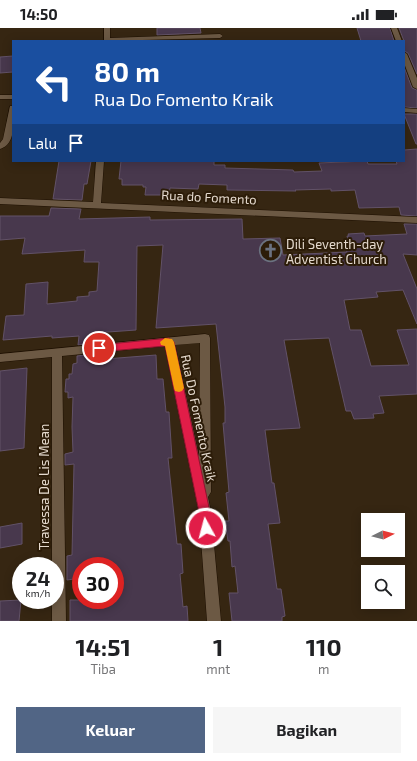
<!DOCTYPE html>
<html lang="id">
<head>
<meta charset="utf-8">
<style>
  :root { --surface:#fff; --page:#f6f6f6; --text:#202124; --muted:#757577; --accent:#516585 }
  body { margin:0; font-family:"Exo 2",sans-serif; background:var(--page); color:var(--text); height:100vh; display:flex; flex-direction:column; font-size:15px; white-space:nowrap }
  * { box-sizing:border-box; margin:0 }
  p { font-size:13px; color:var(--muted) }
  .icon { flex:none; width:22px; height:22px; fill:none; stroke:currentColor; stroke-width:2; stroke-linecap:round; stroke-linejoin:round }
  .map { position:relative; height:593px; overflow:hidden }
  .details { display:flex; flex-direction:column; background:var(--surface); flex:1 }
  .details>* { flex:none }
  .top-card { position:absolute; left:12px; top:12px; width:393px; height:122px; border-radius:0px; box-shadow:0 2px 10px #0003; background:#1a4fa0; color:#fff; overflow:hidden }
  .needle { width:26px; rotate:84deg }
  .controls { position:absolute; left:361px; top:485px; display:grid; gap:8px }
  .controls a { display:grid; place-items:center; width:44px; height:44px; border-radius:0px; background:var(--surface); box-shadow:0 2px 10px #0003; font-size:20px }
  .speed { position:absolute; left:12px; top:529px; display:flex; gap:8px; font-size:20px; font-weight:700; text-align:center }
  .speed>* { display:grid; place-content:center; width:52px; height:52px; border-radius:50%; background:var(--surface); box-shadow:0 2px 10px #0003; line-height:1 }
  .speed small { font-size:10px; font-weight:400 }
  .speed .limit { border:6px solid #d22; background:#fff; color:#111 }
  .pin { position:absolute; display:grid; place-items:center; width:34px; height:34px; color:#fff; margin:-17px; border:2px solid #fff; border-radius:50%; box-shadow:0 1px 4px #0007 }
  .me { position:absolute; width:44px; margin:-22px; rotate:353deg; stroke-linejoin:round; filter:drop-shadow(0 0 3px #0008) }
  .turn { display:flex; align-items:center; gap:14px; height:84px; padding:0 16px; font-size:18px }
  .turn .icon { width:52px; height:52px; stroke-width:2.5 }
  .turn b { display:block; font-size:28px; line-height:34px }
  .then { display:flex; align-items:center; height:38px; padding:0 16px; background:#0003; gap:8px; font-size:15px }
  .eta { display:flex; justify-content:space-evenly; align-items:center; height:68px; text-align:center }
  .eta b { font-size:24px; font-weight:700; line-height:28px }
  .action { display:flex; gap:8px; margin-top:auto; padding:8px 16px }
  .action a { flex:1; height:46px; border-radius:0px; background:var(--accent); color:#fff; font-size:16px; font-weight:700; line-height:46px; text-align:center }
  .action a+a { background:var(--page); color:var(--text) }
  .status { display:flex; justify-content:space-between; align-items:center; height:28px; padding:0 20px; background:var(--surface); direction:ltr }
  .status svg { height:11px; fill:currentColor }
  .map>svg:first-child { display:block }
</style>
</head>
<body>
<div class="status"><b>14:50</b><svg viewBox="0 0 49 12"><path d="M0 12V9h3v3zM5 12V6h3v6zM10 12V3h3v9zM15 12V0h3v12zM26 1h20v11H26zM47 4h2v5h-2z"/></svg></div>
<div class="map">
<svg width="417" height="593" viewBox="0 0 417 593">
  <rect width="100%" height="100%" fill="#362612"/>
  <!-- building -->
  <path fill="#48384d" stroke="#625268" d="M157 0H200L201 5 157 7Z
    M357 0H390L394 13H361Z
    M399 0H417V46L408 25 404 23V13Z
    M13 28V44L0 45V29Z
    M404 39 412 60 417 62V80L404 79Z
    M404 86H417V116H416Z
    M417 121V188L401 187 399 179 359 180 355 162 331 163V161L295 162 296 163 227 162V157L199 156 198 161 170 160 169 167H145L146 159H143V157H122V151H119L121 133H214V137H225V140L293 142 294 144 322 143 319 135 367 133 368 136H397L396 133H404V122Z
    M59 133H91L87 156H84L82 172 53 171Z
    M51 180 81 181 79 191 150 189V192L242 191 243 211 280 210 283 227 347 224 345 218H350L347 208H349L348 206 364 205 365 208 407 206 404 196H417V227L403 226 417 261V296L403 262 376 264 378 269 344 272 350 302H361L371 338 409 337 397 302 417 301V366L379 368 384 385 373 386 374 390 354 391 351 383H346L329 310 284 312 300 400 265 402 272 455H274L280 495 268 496 277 561H281L285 588 282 589V593H232L229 565H238L235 538 232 539 230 513H228L225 493H229L226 465 229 464 223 395H225V379L216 296 156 300 163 217 137 218 136 302 94 305V315L78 317 79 308 52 310V308L3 312 6 288 24 287 26 256 48 254 47 276 77 273V269L89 268V264L97 263 99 234H84L85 222 22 226 25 210 0 212V188H49Z
    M93 326V332L156 327 157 351H163L166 384H169L172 430H168L177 516H181L183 545 180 546 183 579 187 578 188 593H70V572H115V538H81V550L67 552V528L72 527 74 436 65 437V426L73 424 72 399 73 369 68 370V364H65L66 351H69V346H72L73 336 77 335V328Z
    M27 340 24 420 0 423V343Z
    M22 495V516L0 520V499Z
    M21 572 19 593H0V573Z"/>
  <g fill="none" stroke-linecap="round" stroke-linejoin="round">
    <defs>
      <path id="minor" d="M104 0H110V10L220 6 223 8 220 10 104 13Z
        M391 0H397L402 13H396Z
        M404 24 407 26 417 50V61L413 59 404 35Z
        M0 67H13V71H0Z
        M10 78H13C13 92 17 116 0 121V115L3 111Z
        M404 80 417 81V85L404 84Z
        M96 133H104L101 175 417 189V195L0 176V170L93 174Z
        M205 306 209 307 210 310 211 464 208 469 211 484 221 593H207L199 484 165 318 62 328 66 593H52V572H55V538H52V329L0 334V326ZM200 315 199 429 175 317Z"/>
    </defs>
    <!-- minor casing -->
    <use href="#minor" stroke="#1d0f00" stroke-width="1"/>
    <!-- minor -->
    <use href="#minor" fill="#6c5944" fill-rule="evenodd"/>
  </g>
  <!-- route -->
  <path fill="#e11d48" stroke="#92132f" d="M169 310 174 314 210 484 212 500 210 504 206 505 202 504 199 484 165 318 99 324 96 323 94 320 96 318 99 317Z"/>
  <!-- slow -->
  <path fill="#f59e0b" d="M165 310 172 311 174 314 184 360 182 363 179 364 175 363 174 360 165 318 161 317 160 314Z"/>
  <!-- icons -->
  <defs>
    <symbol id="church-ring" viewBox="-11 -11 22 22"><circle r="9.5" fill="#2c1c08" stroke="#6b7280" stroke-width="1.5"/><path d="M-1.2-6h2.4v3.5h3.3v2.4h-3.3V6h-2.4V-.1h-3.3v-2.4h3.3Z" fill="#6b7280"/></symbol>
  </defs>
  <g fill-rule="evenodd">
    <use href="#church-ring" x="258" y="210" width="25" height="25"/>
  </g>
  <g text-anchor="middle" stroke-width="4" stroke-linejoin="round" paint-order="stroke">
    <!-- street labels -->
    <g font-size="13" fill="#e5dace" stroke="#2c1c08">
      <text transform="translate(209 169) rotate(3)" y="5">Rua do Fomento</text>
      <text transform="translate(199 390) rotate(78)" y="5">Rua Do Fomento Kraik</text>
      <text transform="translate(44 459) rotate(-90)" y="5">Travessa De Lis Mean</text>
    </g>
    <!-- poi labels -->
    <g font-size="13" fill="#e5dace" stroke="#2c1c08" text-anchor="start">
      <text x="286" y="221">Dili Seventh-day<tspan x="286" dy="15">Adventist Church</tspan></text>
    </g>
  </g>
</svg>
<div class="controls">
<a><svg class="needle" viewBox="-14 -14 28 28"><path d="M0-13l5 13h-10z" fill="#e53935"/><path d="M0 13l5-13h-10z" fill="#757577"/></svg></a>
<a><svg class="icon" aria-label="search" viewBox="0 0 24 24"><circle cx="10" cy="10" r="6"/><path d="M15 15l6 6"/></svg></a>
</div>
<div class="speed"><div>24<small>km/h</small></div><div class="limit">30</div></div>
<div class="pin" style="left:99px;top:320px;background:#d93025"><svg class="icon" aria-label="arrive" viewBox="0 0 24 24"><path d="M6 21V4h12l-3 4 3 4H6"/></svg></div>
<svg class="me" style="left:206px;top:500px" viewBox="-20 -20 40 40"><circle r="17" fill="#e11d48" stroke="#fff" stroke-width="3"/><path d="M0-11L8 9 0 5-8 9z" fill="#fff"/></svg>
<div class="top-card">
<div class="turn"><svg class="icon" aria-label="left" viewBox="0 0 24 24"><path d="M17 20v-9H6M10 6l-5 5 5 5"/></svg><div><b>80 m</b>Rua Do Fomento Kraik</div></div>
<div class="then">Lalu<svg class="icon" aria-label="arrive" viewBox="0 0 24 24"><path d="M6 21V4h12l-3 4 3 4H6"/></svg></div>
</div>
</div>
<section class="details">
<div class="eta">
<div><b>14:51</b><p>Tiba</p></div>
<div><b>1</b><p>mnt</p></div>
<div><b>110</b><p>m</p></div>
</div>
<div class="action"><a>Keluar</a><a>Bagikan</a></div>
</section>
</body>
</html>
